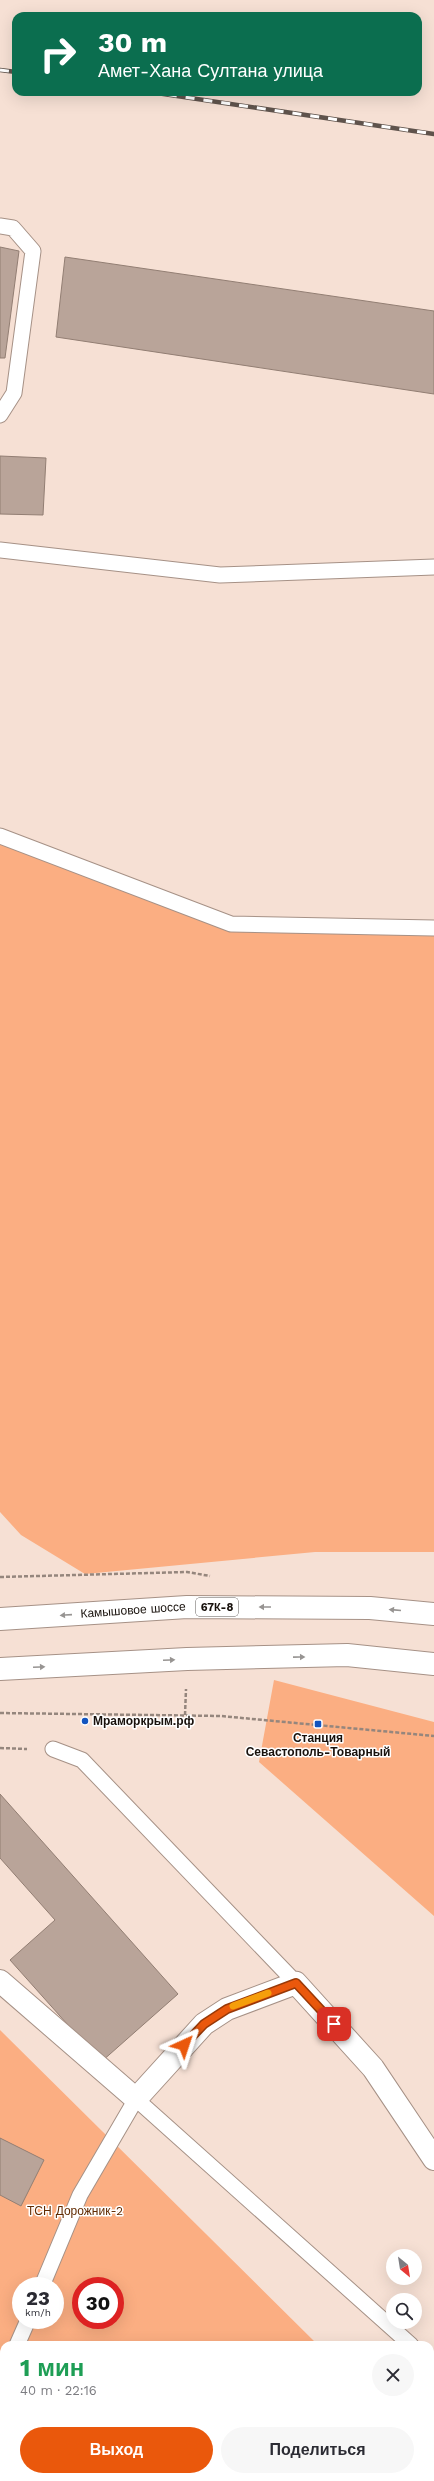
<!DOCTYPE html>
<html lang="ru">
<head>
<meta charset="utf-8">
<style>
  :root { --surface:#fff; --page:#f7f7f7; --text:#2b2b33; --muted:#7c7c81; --accent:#ea580c }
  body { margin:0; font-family:"Work Sans",sans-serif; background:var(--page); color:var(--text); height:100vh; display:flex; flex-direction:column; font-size:15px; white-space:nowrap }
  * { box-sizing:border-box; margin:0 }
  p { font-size:13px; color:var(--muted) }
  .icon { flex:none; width:22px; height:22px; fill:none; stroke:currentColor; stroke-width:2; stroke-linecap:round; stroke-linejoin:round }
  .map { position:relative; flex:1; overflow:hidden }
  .drawer { position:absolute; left:0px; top:2341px; width:434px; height:140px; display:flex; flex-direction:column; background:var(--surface); border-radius:12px 12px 0 0; box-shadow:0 4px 16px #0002 }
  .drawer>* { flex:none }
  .guide { position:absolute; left:12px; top:12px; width:410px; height:84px; border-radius:12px; box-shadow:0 4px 16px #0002; background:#0b6e4f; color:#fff; overflow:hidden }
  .needle { width:26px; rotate:150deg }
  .tools { position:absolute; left:386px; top:2249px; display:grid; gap:8px }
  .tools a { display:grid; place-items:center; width:36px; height:36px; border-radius:50%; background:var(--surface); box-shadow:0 4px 16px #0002; font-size:20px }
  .speed { position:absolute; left:12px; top:2277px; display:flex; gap:8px; font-size:20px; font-weight:700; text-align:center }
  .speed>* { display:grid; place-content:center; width:52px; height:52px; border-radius:50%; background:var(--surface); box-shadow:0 4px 16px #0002; line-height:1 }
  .speed small { font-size:10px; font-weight:400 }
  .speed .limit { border:6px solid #d22; background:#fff; color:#111 }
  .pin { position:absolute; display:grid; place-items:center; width:34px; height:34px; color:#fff; margin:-17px; border-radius:8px; box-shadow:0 2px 6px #0006 }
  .me { position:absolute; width:44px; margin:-22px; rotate:42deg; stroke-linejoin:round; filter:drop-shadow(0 0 3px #0008) }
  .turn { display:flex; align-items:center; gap:14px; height:84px; padding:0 20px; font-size:18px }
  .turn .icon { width:52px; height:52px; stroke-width:2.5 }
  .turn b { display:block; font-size:28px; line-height:34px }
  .round { display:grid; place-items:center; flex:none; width:42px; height:42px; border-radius:21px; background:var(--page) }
  .head { display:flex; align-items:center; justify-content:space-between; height:68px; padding:0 20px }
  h1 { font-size:24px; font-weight:700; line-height:30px; color:#1e9e55 }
  .primary-button { display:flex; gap:8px; margin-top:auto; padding:8px 20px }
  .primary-button a { flex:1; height:46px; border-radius:24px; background:var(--accent); color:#fff; font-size:16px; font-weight:700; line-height:46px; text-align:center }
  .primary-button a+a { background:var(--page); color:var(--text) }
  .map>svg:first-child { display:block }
</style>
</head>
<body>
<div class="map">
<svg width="434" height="2481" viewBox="0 0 434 2481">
  <rect width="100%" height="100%" fill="#f6e0d4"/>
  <!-- green -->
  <path fill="#fbae82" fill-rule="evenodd" d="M0 838 231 924 434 928V1552H315L85 1574 21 1535 0 1512Z
    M274 1680 434 1722V1916L259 1762Z
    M0 2030 318 2345H4V2477H346L344 2481H0ZM21 2286H55V2320H21ZM81 2286H115V2320H81Z"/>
  <!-- building -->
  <path fill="#b9a499" stroke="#927e73" d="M0 247 19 251 5 358H0Z
    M65 257 434 311V394L56 337Z
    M0 456 46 458 43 515 0 514Z
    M0 1794 178 1994 101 2062 10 1960 55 1920 0 1858Z
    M0 2138 44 2160 21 2206 0 2195Z
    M65 2477H138L136 2481H73Z"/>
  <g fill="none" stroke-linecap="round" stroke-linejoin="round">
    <defs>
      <path id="service" d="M0 226 13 228 33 251 14 393 0 415
        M0 550 220 575 434 567
        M0 836 231 924 434 928
        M53 1749 82 1760 296 1983
        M42 2286 80 2195 136 2099 411 2345
        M17 2345 28 2320
        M430 2363 434 2369
        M0 2387 4 2377
        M353 2481 354 2477"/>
      <path id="minor" d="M0 1981 136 2099 204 2024 227 2009 296 1983 373 2068 434 2159"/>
      <path id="primary" d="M0 1619 187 1607 370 1608 434 1614
        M0 1669 187 1659 347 1655 434 1664"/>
    </defs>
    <!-- service casing -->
    <use href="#service" stroke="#a69186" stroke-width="17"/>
    <!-- minor casing -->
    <use href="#minor" stroke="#a69186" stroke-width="24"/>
    <!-- primary casing -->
    <use href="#primary" stroke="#a69186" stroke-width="24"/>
    <!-- path -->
    <path stroke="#95867d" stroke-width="2.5" stroke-dasharray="4 2" stroke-linecap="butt" d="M0 1577 187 1572 210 1576
      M0 1713 221 1716 434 1736
      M185 1715 186 1689
      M0 1748 27 1749"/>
    <!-- service -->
    <use href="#service" stroke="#fff" stroke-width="15"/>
    <!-- minor -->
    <use href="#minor" stroke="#fff" stroke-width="22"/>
    <!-- primary -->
    <use href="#primary" stroke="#fff" stroke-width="22"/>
    <defs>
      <path id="rail" d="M0 70 16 72
        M150 92 434 134"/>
    </defs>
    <!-- rail casing -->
    <use href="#rail" stroke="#5f534c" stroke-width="4.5"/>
    <!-- rail -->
    <use href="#rail" stroke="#fff" stroke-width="3" stroke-dasharray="9" stroke-linecap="butt"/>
  </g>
  <!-- one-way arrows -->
  <defs><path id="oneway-solid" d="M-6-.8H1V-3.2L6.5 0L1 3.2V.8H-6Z"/></defs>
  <g fill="#979492">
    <use href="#oneway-solid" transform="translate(265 1607) rotate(-180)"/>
    <use href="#oneway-solid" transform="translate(395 1610) rotate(-175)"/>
    <use href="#oneway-solid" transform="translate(66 1615) rotate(176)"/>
    <use href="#oneway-solid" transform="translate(299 1657) rotate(-1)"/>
    <use href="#oneway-solid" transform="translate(169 1660) rotate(-3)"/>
    <use href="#oneway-solid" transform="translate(39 1667) rotate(-3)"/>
  </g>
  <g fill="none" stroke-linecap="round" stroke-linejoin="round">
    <defs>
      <path id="route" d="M184 2045 204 2024 227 2009 296 1983 334 2024"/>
    </defs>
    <!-- route casing -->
    <use href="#route" stroke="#983908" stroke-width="10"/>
    <!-- route -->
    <use href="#route" stroke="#ea580c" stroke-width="7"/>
    <!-- slow -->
    <path stroke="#f59e0b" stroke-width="7" d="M233 2006 268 1993"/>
  </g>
  <!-- markers -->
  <g fill="#1354bf" stroke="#fff" stroke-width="1.5">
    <circle cx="85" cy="1721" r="4"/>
    <rect x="314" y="1720" width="8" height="8" rx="2"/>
  </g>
  <g text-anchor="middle" stroke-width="3" stroke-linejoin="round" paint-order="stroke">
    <!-- shield labels -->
    <rect fill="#fff" stroke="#5d5855" stroke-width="1" x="196" y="1598" width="42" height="18" rx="3"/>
    <g font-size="11" font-weight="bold" fill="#18110c">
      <text x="217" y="1611">67К-8</text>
    </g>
    <!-- street labels -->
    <g font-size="12" fill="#18110c" stroke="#fff">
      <text transform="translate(133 1610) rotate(-4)" y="4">Камышовое шоссе</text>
    </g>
    <!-- poi labels -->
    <g font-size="12" font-weight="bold" fill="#18110c" stroke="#fff" text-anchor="start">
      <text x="93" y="1725">Мраморкрым.рф</text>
      <text x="318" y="1742" text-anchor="middle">Станция<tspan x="318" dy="14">Севастополь-Товарный</tspan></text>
    </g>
    <!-- park labels -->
    <g font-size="12" fill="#612b02" stroke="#fff">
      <text x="75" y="2215">ТСН Дорожник-2</text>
    </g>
  </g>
</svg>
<div class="tools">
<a><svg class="needle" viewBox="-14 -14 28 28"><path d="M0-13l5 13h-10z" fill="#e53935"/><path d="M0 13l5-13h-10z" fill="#7c7c81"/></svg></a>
<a><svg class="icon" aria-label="search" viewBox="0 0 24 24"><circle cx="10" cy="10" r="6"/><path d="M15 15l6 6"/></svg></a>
</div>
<div class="speed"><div>23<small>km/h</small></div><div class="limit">30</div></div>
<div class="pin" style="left:334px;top:2024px;background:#d93025"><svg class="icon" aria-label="arrive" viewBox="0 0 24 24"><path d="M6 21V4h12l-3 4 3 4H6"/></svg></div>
<svg class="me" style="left:184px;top:2045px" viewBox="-20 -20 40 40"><path d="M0-17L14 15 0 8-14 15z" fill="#ea580c" stroke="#fff" stroke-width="4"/></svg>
<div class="guide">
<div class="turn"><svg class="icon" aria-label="right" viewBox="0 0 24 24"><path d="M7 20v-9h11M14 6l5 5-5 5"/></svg><div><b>30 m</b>Амет-Хана Султана улица</div></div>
</div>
<section class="drawer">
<div class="head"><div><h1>1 мин</h1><p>40 m · 22:16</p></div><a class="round"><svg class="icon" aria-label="close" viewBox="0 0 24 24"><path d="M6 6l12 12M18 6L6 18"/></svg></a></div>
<div class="primary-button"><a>Выход</a><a>Поделиться</a></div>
</section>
</div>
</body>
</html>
